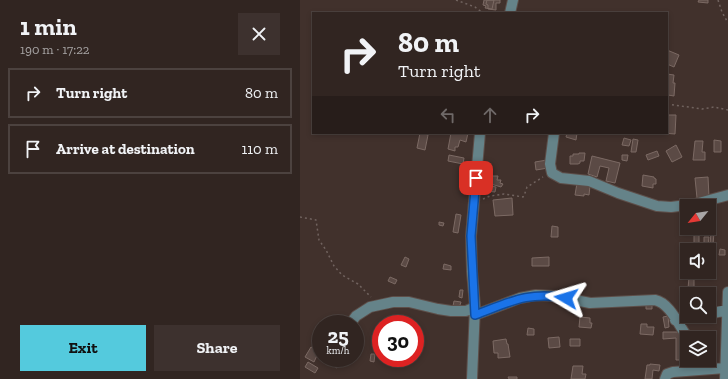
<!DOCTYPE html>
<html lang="en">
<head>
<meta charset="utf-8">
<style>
  :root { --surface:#312521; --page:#3d312e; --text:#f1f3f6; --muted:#a8a5a5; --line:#4c423f; --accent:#54cadd }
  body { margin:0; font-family:"Zilla Slab",serif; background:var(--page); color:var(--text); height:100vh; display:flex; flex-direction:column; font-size:15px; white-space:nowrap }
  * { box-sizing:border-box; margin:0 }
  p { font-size:13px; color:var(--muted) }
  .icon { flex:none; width:22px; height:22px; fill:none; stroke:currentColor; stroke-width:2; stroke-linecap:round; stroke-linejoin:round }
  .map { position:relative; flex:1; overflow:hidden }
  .details { display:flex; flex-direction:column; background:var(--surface); width:300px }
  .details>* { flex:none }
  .top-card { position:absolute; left:12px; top:12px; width:356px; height:122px; border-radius:0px; box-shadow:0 2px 6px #0003,0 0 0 1px var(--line); background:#312521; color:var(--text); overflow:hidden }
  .needle { width:26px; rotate:240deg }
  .fabs { position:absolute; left:380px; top:199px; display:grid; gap:8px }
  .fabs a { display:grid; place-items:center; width:36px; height:36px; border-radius:0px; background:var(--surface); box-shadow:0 2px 6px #0003,0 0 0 1px var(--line); font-size:20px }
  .speed { position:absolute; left:12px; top:315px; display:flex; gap:8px; font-size:20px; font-weight:700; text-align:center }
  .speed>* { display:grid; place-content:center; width:52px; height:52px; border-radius:50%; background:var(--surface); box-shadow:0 2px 6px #0003,0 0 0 1px var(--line); line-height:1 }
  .speed small { font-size:10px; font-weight:400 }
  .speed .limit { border:6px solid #d22; background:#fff; color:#111 }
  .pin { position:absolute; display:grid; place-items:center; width:34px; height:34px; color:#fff; margin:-17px; border-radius:8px; box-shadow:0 2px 6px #0006 }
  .me { position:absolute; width:44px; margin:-22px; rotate:277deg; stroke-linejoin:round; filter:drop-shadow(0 0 3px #0008) }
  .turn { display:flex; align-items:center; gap:14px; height:84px; padding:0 20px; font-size:18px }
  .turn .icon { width:52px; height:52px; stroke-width:2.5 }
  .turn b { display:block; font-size:28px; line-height:34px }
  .lanes { display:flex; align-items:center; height:38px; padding:0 20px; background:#0003; justify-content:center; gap:20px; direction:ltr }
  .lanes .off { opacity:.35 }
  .round { display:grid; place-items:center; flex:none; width:42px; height:42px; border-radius:0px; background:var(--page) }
  .overview { display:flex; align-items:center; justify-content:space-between; height:68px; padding:0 20px }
  h1 { font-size:24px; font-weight:700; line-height:30px }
  .action { display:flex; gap:8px; margin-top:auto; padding:8px 20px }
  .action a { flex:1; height:46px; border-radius:0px; background:var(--accent); color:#111; font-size:16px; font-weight:700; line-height:46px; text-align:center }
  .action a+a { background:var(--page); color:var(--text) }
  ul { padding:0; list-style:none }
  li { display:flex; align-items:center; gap:12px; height:50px; margin:0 8px 6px; padding:0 12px; border:2px solid var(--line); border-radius:0px }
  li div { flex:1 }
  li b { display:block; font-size:15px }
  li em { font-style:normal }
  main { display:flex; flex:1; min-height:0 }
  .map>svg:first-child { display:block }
</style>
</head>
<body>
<main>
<section class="details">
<div class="overview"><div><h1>1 min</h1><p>190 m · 17:22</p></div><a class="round"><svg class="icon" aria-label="close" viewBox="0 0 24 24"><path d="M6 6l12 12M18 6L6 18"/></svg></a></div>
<ul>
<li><svg class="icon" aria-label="right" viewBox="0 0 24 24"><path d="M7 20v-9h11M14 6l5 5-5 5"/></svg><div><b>Turn right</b></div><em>80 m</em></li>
<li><svg class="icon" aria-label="arrive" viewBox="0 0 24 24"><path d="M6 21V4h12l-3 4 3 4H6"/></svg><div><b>Arrive at destination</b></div><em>110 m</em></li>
</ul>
<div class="action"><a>Exit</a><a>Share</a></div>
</section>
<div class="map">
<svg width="428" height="379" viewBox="0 0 428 379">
  <rect width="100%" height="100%" fill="#41312c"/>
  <!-- building -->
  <path fill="#5b4a45" stroke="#7c6a64" d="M184 0H194L192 9 185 8 186 6 183 5Z
    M187 0H200V3H196V10L188 9V5L186 4Z
    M399 0H408V3L398 2Z
    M367 50 379 55 374 67 367 64Z
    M367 74 374 75 373 83H375L374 96 368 95V99Z
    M367 115H376L375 134 362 133H367Z
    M120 133 128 135 125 150 117 148Z
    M151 133H168L166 142 160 140 158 147H155V151L148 149Z
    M267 133H277L276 140 266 137Z
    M324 138 331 140 329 146 322 145Z
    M333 139 338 140 336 152H331Z
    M414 140 421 141V152H414Z
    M395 141H403L402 152H405V160H393Z
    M376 145 382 157 372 162 366 151Z
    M357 151 359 156 348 160 346 155Z
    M279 153H285L284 161H280V163L278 164H270V156H273V154H279Z
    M149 155 164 158 163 164 148 161Z
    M322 155H328L327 161 322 160Z
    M292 156 320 163 315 183 306 181 309 168 300 166 297 177 288 174Z
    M247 160 248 168 236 170 235 162Z
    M343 175 354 177V178L356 179V184H353V188L342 186Z
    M192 176H198L197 180H201L200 183 203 184 201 187 191 184Z
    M408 177 409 197 397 198 395 178Z
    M277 183 290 186 289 195 284 194V196L275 195Z
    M186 185 196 187 195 192 185 191Z
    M212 198 213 215 195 216 193 200Z
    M383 208H387V222H385V219H384Z
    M156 214 161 215 158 233 153 232Z
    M139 222 144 223 143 226 139 225Z
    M252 226 258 227V237H251Z
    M394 228H399V243H394Z
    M411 232H414L413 245H410Z
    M404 237H409L408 245 404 244Z
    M381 248H395V250H387V253H381Z
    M420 249 425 250V255H419Z
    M410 250H414L413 257 409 256Z
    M105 257 109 259 106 267 101 265Z
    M249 257V266H232V258Z
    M144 264 151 266V270L143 269Z
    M90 277 97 280 95 284 88 281Z
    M389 277H394V289H388Z
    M160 290H163L162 298 159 297Z
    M154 301 161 302 159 308 153 306Z
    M352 303V309H346V304Z
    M368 316 369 327 365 328 363 317Z
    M280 317 290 318V323H292L291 328 279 327Z
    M341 324H347V327H354L353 335 340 334Z
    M228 328 234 329V335H227Z
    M363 332H383V360H376V338L363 339Z
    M259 337 260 347 249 348 248 338Z
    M206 339 207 344H208L210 357 198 358V353H194L193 341Z
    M270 339H280V346H270Z
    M11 347 19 351 14 362 5 357Z
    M71 354H75L74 362 70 361Z
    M35 359 40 361 37 368 32 365Z
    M8 362 18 368 15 373 5 367Z
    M350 364 360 365 359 371 353 370 352 379H345L347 365H350Z
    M273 366H283L282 374H286L285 379H271Z
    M208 377H217V379H209Z"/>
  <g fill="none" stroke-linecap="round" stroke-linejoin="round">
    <defs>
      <path id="minor" d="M210 13 213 0
        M254 133 250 164 252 173 261 178 289 181 318 193 357 206 371 207 395 204 428 195
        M409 314 427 310
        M175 315 220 298 236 295 255 296 290 303 355 300C370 303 379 326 388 338
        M375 320 396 316
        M50 324 56 316 70 307 93 302H109L138 309 151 311H166L175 307
        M172 379 175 307 172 271 171 236 180 133
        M365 379 367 374 373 372 425 368
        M425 379 428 292"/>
    </defs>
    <!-- minor casing -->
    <use href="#minor" stroke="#5d4e49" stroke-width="12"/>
    <!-- path -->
    <path stroke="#71635f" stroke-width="1.5" stroke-dasharray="2 3" stroke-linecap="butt" d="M156 0 175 7 183 13
      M418 0 422 12 428 23
      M367 104 402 109 414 107 428 110
      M183 199 190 196 204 194 223 197 224 196 227 187 243 177
      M0 217 16 220 19 240 26 250 34 266 42 275 58 284 71 297"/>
    <!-- minor -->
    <use href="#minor" stroke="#658389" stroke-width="10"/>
  </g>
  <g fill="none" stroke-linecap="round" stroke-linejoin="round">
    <defs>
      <path id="route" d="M176 178 171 236 175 315C210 302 228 291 266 298"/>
    </defs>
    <!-- route casing -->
    <use href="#route" stroke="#114b97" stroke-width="10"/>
    <!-- route -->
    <use href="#route" stroke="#1a73e8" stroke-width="7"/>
  </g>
</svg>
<div class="fabs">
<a><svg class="needle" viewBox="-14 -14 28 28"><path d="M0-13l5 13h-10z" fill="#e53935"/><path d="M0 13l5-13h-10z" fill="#a8a5a5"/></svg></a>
<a><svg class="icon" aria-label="sound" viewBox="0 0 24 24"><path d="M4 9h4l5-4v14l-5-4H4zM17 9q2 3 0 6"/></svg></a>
<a><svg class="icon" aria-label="search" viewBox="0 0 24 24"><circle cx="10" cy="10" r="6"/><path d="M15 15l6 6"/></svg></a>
<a><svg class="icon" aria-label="layers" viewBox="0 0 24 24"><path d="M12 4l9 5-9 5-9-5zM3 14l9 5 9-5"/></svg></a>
</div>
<div class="speed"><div>25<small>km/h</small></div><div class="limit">30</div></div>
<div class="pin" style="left:176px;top:178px;background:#d93025"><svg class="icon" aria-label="arrive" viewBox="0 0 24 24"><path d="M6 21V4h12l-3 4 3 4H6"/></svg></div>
<svg class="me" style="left:266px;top:298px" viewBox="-20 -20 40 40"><path d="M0-17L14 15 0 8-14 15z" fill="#1a73e8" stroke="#fff" stroke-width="4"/></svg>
<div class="top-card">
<div class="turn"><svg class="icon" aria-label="right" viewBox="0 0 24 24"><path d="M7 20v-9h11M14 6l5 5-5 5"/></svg><div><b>80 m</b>Turn right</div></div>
<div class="lanes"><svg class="icon off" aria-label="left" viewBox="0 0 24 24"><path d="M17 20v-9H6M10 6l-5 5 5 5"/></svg><svg class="icon off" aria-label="ahead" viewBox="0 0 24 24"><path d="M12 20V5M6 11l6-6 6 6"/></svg><svg class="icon" aria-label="right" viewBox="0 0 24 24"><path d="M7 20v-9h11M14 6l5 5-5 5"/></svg></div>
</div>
</div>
</main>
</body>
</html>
